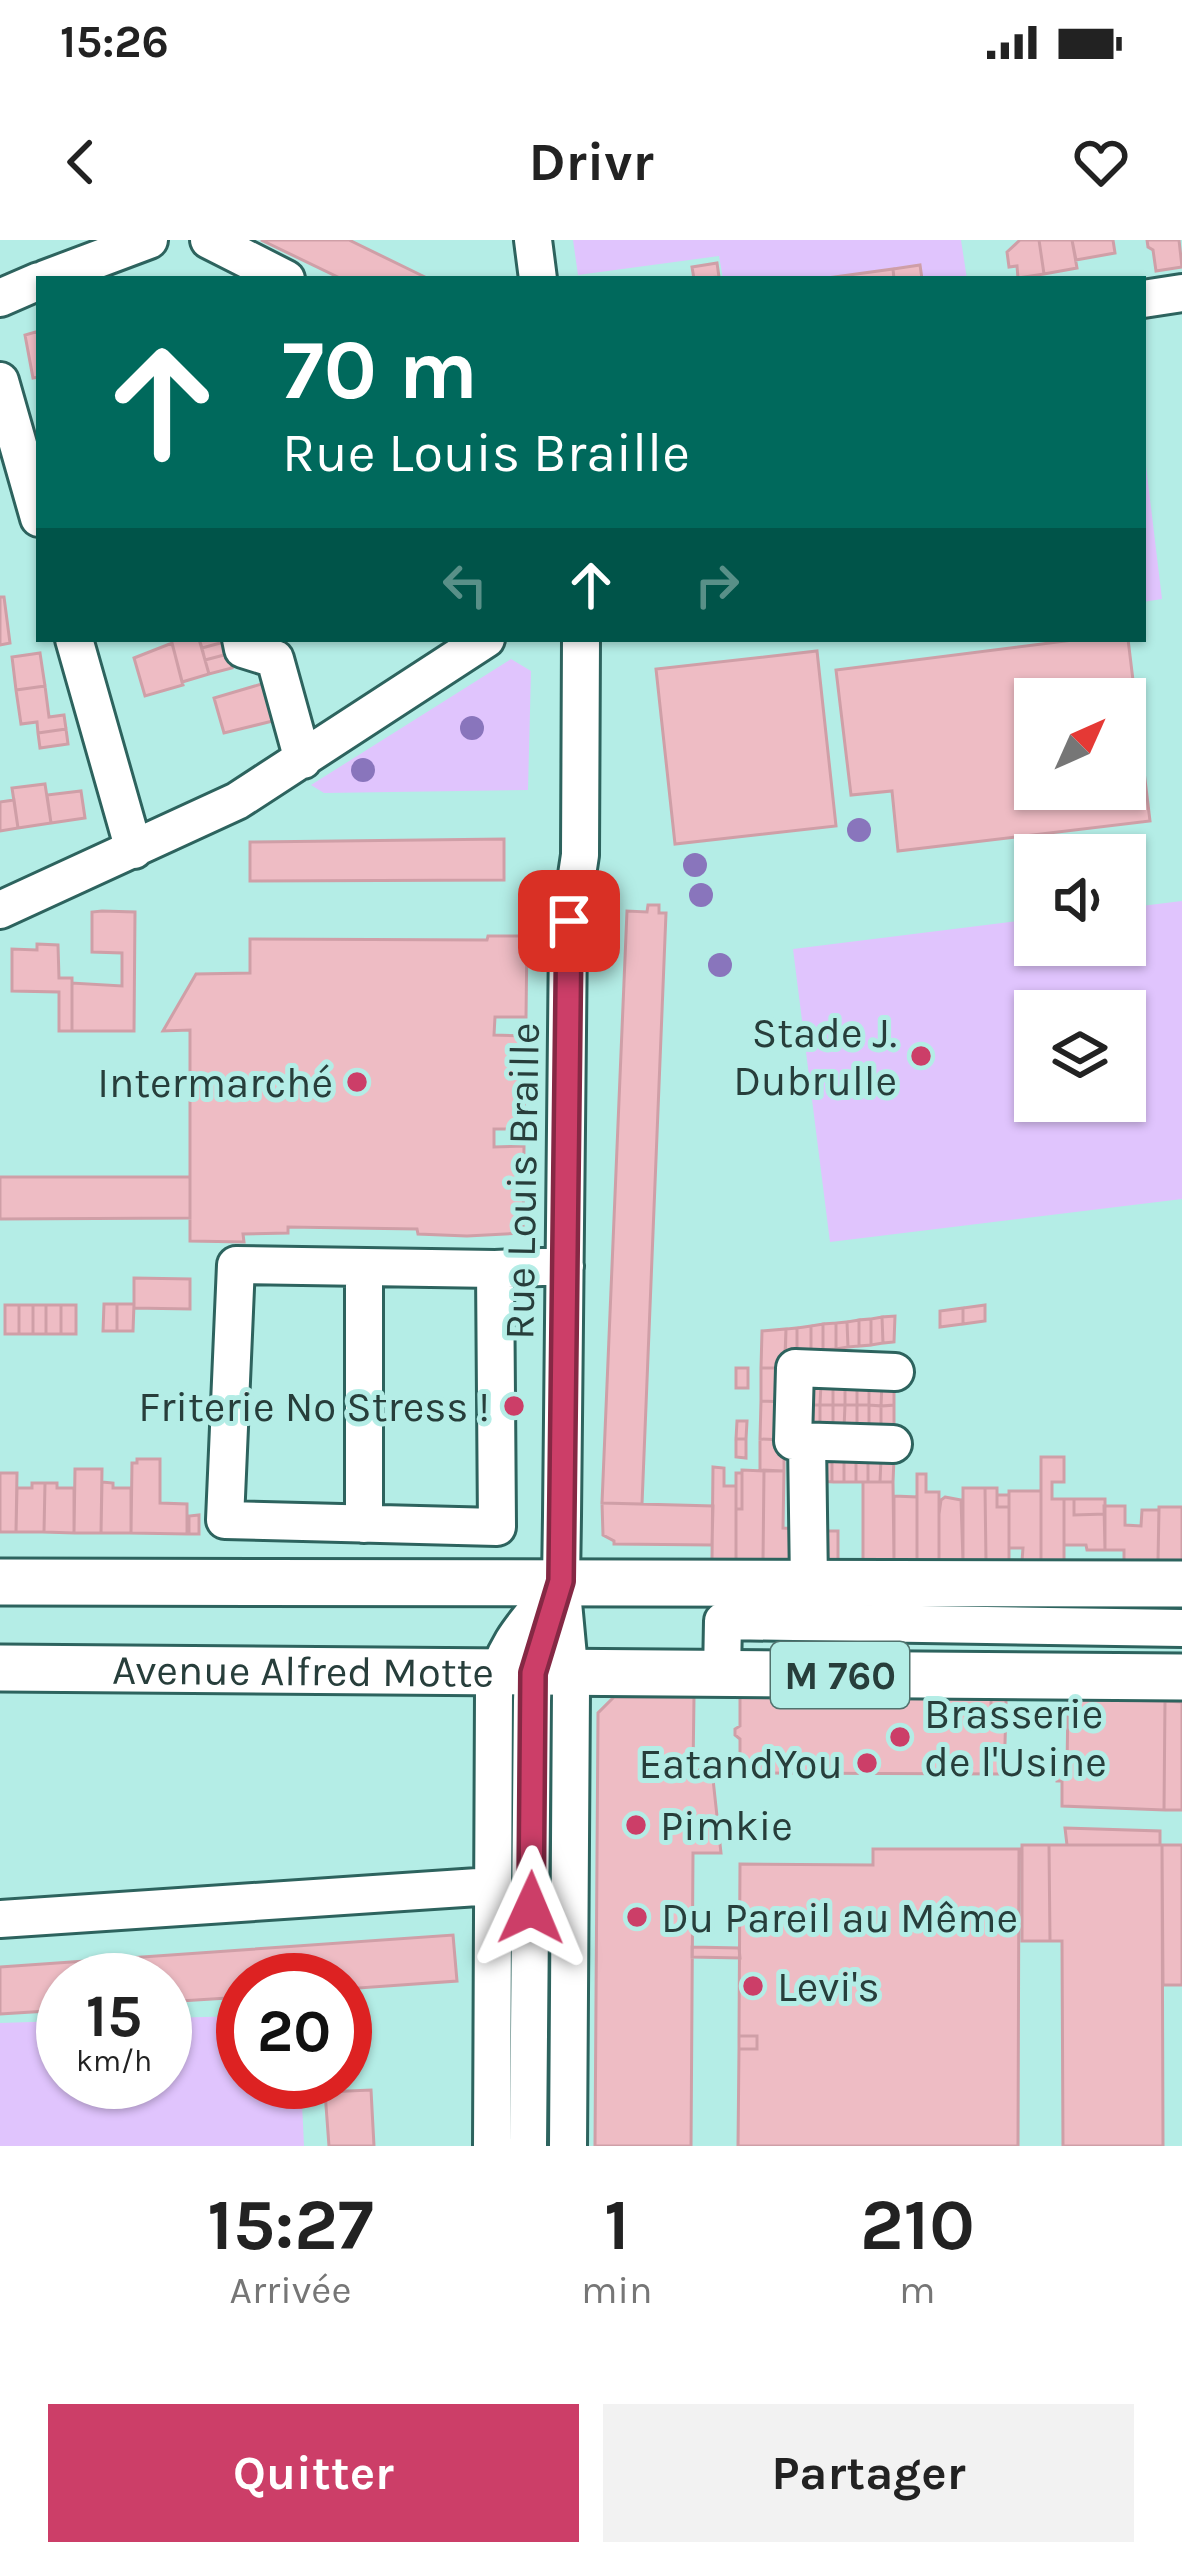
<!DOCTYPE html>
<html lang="fr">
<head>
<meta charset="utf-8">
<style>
  :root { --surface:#fff; --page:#f2f2f2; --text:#222; --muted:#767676; --accent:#cc3e68 }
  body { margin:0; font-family:Karla,sans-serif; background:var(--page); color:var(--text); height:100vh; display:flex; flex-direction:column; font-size:45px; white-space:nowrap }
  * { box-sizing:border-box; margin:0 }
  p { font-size:39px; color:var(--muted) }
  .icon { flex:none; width:66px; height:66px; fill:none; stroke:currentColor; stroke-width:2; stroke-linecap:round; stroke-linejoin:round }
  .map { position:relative; height:1906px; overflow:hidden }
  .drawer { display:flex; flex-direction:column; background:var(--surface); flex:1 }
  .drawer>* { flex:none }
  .top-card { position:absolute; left:36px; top:36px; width:1110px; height:366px; border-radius:0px; box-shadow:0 3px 9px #0004; background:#00695c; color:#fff; overflow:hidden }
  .needle { width:78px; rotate:45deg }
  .buttons { position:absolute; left:1014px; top:438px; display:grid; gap:24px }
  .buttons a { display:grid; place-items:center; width:132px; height:132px; border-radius:0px; background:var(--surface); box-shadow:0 3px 9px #0004; font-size:60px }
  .speed { position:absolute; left:36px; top:1713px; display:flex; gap:24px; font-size:60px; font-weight:700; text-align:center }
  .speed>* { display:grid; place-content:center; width:156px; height:156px; border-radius:50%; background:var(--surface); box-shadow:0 3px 9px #0004; line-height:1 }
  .speed small { font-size:30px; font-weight:400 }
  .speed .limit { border:18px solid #d22; background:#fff; color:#111 }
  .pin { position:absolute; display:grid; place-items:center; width:102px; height:102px; color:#fff; margin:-51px; border-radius:24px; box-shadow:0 6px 18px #0006 }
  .me { position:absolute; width:132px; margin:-66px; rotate:1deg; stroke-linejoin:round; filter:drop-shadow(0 0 9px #0008) }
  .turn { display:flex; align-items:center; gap:42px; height:252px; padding:0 48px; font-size:54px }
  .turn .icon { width:156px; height:156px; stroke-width:2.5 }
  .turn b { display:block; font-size:84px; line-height:102px }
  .lanes { display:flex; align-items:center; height:114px; padding:0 48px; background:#0003; justify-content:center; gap:60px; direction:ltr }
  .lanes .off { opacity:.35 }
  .eta { display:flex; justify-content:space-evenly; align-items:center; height:204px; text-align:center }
  .eta b { font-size:72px; font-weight:700; line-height:84px }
  .button { display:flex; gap:24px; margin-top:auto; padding:24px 48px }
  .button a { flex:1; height:138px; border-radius:0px; background:var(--accent); color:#fff; font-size:48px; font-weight:700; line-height:138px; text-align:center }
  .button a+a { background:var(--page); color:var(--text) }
  .status { display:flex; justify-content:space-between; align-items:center; height:84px; padding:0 60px; background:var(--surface); direction:ltr }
  .status svg { height:33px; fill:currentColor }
  header { display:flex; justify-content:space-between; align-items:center; height:156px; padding:0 48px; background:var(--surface); font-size:54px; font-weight:700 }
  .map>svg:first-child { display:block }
</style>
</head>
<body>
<div class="status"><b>15:26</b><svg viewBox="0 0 49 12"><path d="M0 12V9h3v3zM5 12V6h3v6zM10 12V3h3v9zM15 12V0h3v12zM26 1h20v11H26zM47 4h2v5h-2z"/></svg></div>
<header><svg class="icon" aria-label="back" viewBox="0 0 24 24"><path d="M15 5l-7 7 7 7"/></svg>Drivr<svg class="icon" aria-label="heart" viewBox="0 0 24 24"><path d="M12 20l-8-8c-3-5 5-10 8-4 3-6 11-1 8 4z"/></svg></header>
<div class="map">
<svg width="1182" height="1906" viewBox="0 0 1182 1906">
  <rect width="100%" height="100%" fill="#b4ede6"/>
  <!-- green -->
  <path fill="#e0c4fd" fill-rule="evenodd" d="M573 0H961L967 39H723L719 16 578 35Z
    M1143 201 1162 359 1143 362Z
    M511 419 531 431 528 550 324 553 311 545Z
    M1182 661V959L830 1002 793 709 1035 679V705H1125V668ZM1125 771V861H1035V771Z
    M243 1776V1842H301L304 1906H0V1783L63 1781V1842H165V1778Z"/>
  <!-- building -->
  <path fill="#eebcc4" stroke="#cf9fa7" stroke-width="3" fill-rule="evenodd" d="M261 0H349L429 39H342Z
    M1020 0H1039L1044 34 1018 38 1017 26 1009 27 1007 12Z
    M1039 0H1072L1077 28 1044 34Z
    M1072 0H1113L1115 13 1076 20Z
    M1147 0H1179L1182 27 1156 31 1153 10 1148 7Z
    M717 23 719 37 694 39 692 27Z
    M920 25 922 39H894L893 29Z
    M893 29 894 39H820Z
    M39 91V137L33 138 25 95Z
    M0 357H4L10 403 0 405Z
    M171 399H199L209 434 182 442Z
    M199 399H224V402L202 408Z
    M1081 399H1128L1150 581 898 611 892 551 851 555 836 430ZM1035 459H1125V549H1035Z
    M224 402 228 414 205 420 202 408Z
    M172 403 183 445 145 456 134 418Z
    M817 411 836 586 675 604 656 429Z
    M40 413 45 446 16 450 12 417Z
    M228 414 232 428 209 434 205 420Z
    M275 440 285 478 224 493 214 458Z
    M45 446 49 477 64 475 66 489 38 493 37 482 21 484 16 450Z
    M66 489 68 504 40 508 38 493Z
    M45 544 51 583 18 588 12 548Z
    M81 551 85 578 51 583 47 555Z
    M14 560 18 588 0 591V562Z
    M504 599V640L250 641V602Z
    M648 665H659V673H666L642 1264 602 1263 627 671 647 672Z
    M102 671 135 672 134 791H72V743L122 746V713L92 712V672Z
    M488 696H527L526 777H495L494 795 525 796 524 889H494V907L524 906 523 993 467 996 418 994 417 989 288 987V993L243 994 244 1002 190 1001V790L163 791 196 734 250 733V699L487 700Z
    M37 704 58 705 59 738H72V791H59V752L12 751V709L37 710Z
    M0 937H190V978L0 979Z
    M134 1038 190 1039V1069L134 1068Z
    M104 1064H117V1091H103Z
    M117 1064H134L133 1091H117Z
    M5 1065H19V1094H5Z
    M19 1065H33V1094H19Z
    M33 1065H46V1094H33Z
    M46 1065H61V1094H46Z
    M61 1065H76V1094H61Z
    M985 1065V1081L963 1084V1068Z
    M963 1068V1084L940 1087V1071Z
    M895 1076 894 1102 883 1103 882 1077Z
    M882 1077 883 1103 871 1105V1079Z
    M871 1079V1105L859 1106V1080Z
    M859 1080V1106L848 1107 847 1082Z
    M847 1082 848 1107 836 1109V1083Z
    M836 1083V1109L823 1110V1084Z
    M823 1084V1110L811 1112V1086Z
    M811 1086V1112L797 1113V1088Z
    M797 1088V1113L785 1115 786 1089Z
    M786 1089 785 1128H761L762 1091Z
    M736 1128H748V1148H736Z
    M761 1128H785L784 1162 761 1161Z
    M808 1142 821 1143 820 1165H807Z
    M857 1142V1165H845V1143Z
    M857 1142H869V1165H857Z
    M869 1142H882L881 1166 869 1165Z
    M882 1142H894V1165L881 1166Z
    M821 1143H833V1165H820Z
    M833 1143H845V1165H833Z
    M761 1161 784 1162V1200L760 1199Z
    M807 1165H820V1188H807Z
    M820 1165H833V1188H820Z
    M833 1165H845L844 1188H833Z
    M845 1165H857V1188H844Z
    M857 1165H869V1188H857Z
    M869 1165 881 1166V1188H869Z
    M894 1165V1188H881V1166Z
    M737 1181H747L746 1199H736Z
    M736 1199H746V1218L736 1217Z
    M760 1199 784 1200V1231L760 1230Z
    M1041 1217H1064V1242H1052V1259H1064V1321H1041Z
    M819 1218H832V1242L819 1241Z
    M832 1218H844V1242H832Z
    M844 1218 856 1219V1242H844Z
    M137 1219H160V1263L187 1264V1294L131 1293 132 1223H137Z
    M856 1219H868V1242H856Z
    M868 1219H881L880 1242H868Z
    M881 1219H894L893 1242H880Z
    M713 1227 724 1228V1246H736V1321H712Z
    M75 1229H102L101 1293H74Z
    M742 1230 764 1231 763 1321H736V1269H742Z
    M764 1231H784L783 1288 801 1289V1321H763Z
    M0 1233H17L16 1292H0Z
    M736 1233H742V1269H736Z
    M917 1234H926V1252H939V1320H917Z
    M102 1242 113 1243V1248H131V1293H101Z
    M863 1242H893L894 1320 863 1321Z
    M32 1243H45L44 1292H16L17 1248H32Z
    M45 1243H57V1248H74V1293L44 1292Z
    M963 1248H985L986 1321H963Z
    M985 1248H997V1267H1009V1321H986Z
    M1009 1251H1041V1321H1022L1023 1308H1009Z
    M997 1255H1009V1267H997Z
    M894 1256 917 1257V1320H894Z
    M945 1257 961 1260 963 1321 939 1320V1274L941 1260Z
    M1064 1259H1074V1275L1105 1274V1310H1087L1086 1305H1064Z
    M1074 1259H1105V1274L1074 1275Z
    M602 1263 713 1266 712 1305 614 1304V1301L603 1295Z
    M1104 1266H1125V1285L1141 1286 1142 1270H1159L1158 1321H1124V1310H1105Z
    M1159 1267H1182V1321H1158Z
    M199 1275V1294H189V1276Z
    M819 1291H838V1321H819Z
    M614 1457H694L693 1530H712L721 1613H693L691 1906H595L598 1473Z
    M740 1457 991 1459V1471H1006L1004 1534 746 1533 740 1525V1499L735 1495V1489L740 1486Z
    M991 1459H1006V1471H991Z
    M1068 1459 1165 1461 1164 1570 1062 1566V1541H1057V1529H1067Z
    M1165 1461 1182 1462V1570H1164Z
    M1065 1588 1160 1591V1605H1067Z
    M1022 1605H1049L1050 1701H1022Z
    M1049 1605H1162L1163 1906H1063L1062 1701H1050Z
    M1162 1605H1182V1745H1163Z
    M873 1609H1019L1018 1906H738L739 1809H757V1796H739L740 1624 873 1625Z
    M453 1695 457 1741 345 1749V1740H243V1757L165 1762V1740H63V1770L0 1774V1727Z
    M692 1707 739 1708 740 1718 692 1717Z
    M739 1796H757V1809H739Z
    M371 1850 374 1906H329L325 1852Z"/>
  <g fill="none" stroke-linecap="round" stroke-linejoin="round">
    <defs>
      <path id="minor" d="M209 0 286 39
        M533 0 538 39
        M45 39 149 0
        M0 58 39 41
        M1143 59 1182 53
        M0 141 39 278
        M74 399 134 610
        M241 399 243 409 275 419 303 520
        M0 670 237 561 486 399
        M495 1029 497 1287 225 1280 236 1025 495 1029 565 1026
        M807 1201 809 1343
        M893 1204 793 1201 795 1128 895 1132
        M364 1284V1028
        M722 1434 723 1381 1182 1388
        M0 1679 493 1646
        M492 1906 494 1453C502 1403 530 1379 561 1341
        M528 1906 532 1461 533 1433 556 1356
        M568 1906 571 1449 561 1341 562 1276 568 695 580 615 581 399"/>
      <g id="major">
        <path d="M0 1342 1182 1344"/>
        <path id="s1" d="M0 1428 1182 1437"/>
      </g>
    </defs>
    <!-- minor casing -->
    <use href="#minor" stroke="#2d635e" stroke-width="42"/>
    <!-- major casing -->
    <use href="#major" stroke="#2d635e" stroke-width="51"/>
    <!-- minor -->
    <use href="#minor" stroke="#fff" stroke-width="36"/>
    <!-- major -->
    <use href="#major" stroke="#fff" stroke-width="45"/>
  </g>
  <!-- trees -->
  <g fill="#8975bc">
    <circle cx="472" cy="488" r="12"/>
    <circle cx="363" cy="530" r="12"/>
    <circle cx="859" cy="590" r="12"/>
    <circle cx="695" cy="625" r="12"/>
    <circle cx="701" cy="655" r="12"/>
    <circle cx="720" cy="725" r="12"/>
  </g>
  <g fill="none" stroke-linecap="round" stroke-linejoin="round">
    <defs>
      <path id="route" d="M531 1668 533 1433 561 1341 569 681"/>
    </defs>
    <!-- route casing -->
    <use href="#route" stroke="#852844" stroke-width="30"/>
    <!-- route -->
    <use href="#route" stroke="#cc3e68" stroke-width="21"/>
  </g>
  <!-- markers -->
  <g fill="#cc3e68" stroke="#b4ede6" stroke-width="4.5">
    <circle cx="921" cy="816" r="12"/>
    <circle cx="357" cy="842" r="12"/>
    <circle cx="514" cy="1166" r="12"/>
    <circle cx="900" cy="1497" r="12"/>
    <circle cx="867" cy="1523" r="12"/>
    <circle cx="636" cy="1585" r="12"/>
    <circle cx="637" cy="1677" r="12"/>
    <circle cx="753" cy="1746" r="12"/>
  </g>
  <g text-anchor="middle" stroke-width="10" stroke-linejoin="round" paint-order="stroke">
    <!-- shield labels -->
    <rect fill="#b4ede6" stroke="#51726e" stroke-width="3" x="771" y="1402" width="138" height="66" rx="9"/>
    <g font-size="39" font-weight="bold" fill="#273e3b">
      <text x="840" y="1449">M 760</text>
    </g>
    <!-- poi labels -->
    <g font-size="42" fill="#273e3b" stroke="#b4ede6" text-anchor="end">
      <text x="897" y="807">Stade J.<tspan x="897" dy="48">Dubrulle</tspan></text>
      <text x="333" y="857">Intermarché</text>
      <text x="490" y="1181">Friterie No Stress !</text>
      <text x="924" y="1488" text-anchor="start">Brasserie<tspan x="924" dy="48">de l'Usine</tspan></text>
      <text x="843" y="1538">EatandYou</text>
      <text x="660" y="1600" text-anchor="start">Pimkie</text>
      <text x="661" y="1692" text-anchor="start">Du Pareil au Même</text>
      <text x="777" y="1761" text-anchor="start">Levi's</text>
    </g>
    <!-- street labels -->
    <g font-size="42" fill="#273e3b" stroke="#b4ede6">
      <text transform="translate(521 941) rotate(-89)" y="15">Rue Louis Braille</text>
      <text dy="15" stroke="none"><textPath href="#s1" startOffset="303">Avenue Alfred Motte</textPath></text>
    </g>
  </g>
</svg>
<div class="buttons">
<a><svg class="needle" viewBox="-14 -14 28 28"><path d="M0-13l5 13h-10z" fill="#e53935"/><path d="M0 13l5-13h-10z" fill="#767676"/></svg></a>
<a><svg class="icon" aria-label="sound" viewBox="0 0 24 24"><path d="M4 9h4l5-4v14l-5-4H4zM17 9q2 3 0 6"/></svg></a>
<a><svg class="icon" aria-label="layers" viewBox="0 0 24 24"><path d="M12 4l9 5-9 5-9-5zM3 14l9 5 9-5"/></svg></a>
</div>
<div class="speed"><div>15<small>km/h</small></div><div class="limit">20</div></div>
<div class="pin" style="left:569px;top:681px;background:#d93025"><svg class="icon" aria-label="arrive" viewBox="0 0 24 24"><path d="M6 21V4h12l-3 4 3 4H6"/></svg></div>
<svg class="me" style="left:531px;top:1668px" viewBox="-20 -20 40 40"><path d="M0-17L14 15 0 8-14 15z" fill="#cc3e68" stroke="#fff" stroke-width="4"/></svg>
<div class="top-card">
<div class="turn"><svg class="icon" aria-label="ahead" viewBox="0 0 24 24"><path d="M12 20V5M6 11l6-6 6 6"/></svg><div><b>70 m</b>Rue Louis Braille</div></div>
<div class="lanes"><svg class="icon off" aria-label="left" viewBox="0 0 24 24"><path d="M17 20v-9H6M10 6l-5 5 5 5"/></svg><svg class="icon" aria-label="ahead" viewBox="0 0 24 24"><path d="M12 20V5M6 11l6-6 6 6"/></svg><svg class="icon off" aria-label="right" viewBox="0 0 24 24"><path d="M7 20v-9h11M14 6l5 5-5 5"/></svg></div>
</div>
</div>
<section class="drawer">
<div class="eta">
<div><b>15:27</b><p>Arrivée</p></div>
<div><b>1</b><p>min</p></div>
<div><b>210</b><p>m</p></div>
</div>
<div class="button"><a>Quitter</a><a>Partager</a></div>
</section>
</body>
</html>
